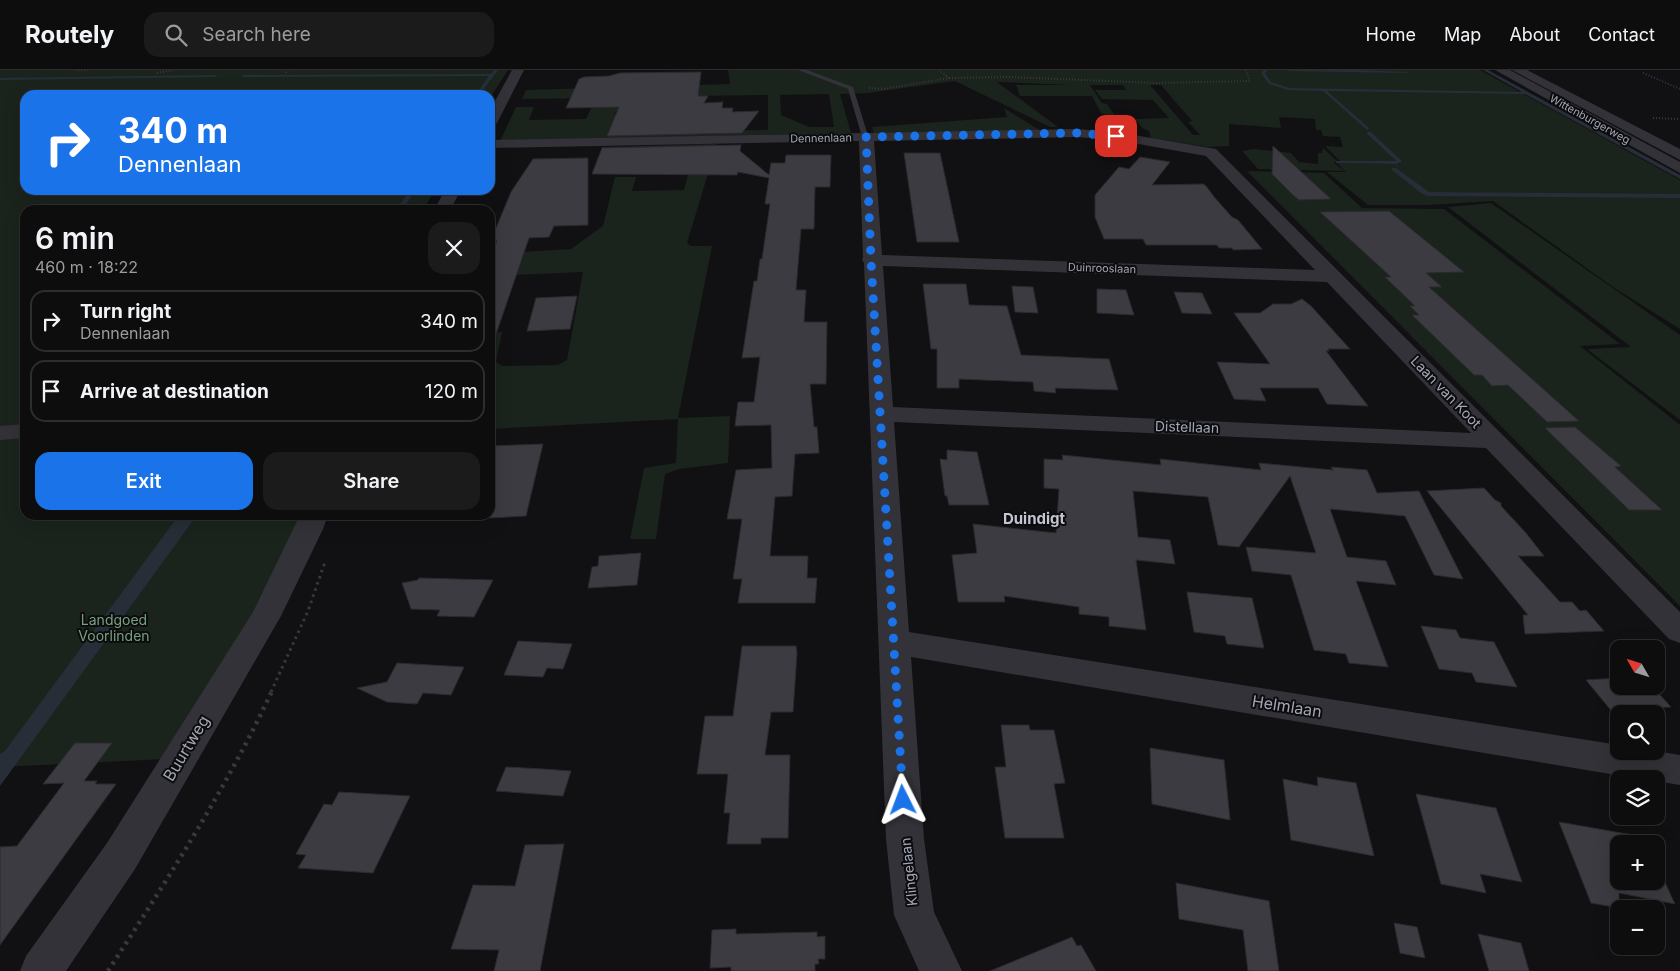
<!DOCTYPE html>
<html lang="en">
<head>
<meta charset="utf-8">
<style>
  :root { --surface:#0d0d0e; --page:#1b1b1c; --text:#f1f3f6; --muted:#9a9c9e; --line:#2d2d2e; --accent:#1a73e8 }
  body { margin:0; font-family:Inter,sans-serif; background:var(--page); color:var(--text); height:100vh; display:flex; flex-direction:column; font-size:19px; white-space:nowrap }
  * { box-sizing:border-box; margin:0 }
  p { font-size:16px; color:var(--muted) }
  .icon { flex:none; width:28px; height:28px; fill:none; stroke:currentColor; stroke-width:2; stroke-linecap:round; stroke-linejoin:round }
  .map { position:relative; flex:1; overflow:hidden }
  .drawer { position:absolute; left:20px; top:135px; width:475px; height:315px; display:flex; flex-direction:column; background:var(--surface); border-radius:15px; box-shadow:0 5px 20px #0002,0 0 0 1px var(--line) }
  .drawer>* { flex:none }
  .hud { position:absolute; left:20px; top:20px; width:475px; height:105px; border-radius:15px; box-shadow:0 5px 20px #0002,0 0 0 1px var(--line); background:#1a73e8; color:#fff; overflow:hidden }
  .needle { width:32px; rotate:309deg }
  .buttons { position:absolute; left:1610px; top:570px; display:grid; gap:10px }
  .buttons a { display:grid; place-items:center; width:55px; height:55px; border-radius:10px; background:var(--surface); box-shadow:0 5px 20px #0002,0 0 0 1px var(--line); font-size:25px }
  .pin { position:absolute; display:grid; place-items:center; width:42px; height:42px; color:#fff; margin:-21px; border-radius:10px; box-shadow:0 2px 8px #0006 }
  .me { position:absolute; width:55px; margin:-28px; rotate:357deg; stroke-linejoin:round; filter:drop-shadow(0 0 4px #0008) }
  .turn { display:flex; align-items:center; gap:18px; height:105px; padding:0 15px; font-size:22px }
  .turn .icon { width:65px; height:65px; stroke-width:2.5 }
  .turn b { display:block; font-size:35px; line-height:42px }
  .round { display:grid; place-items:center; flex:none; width:52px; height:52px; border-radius:15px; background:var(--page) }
  .summary { display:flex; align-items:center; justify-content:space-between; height:85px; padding:0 15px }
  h1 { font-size:30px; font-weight:600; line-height:38px }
  .button { display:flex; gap:10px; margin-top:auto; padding:10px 15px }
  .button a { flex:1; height:58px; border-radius:15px; background:var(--accent); color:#fff; font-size:20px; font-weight:600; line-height:58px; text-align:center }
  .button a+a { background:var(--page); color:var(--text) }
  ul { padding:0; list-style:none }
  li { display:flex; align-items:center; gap:15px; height:62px; margin:0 10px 8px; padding:0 5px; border:2px solid var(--line); border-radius:15px }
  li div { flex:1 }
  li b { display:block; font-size:19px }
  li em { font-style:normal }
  header { display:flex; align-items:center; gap:30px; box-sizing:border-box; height:70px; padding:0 25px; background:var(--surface); border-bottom:1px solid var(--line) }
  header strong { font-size:24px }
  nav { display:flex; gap:28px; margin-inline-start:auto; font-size:18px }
  .search { width:350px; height:45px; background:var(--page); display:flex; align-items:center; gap:12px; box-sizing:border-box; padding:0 18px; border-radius:15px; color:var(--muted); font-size:19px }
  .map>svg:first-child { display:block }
</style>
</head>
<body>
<header>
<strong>Routely</strong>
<div class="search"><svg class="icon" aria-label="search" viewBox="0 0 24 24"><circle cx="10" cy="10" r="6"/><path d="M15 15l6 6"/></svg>Search here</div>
<nav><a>Home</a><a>Map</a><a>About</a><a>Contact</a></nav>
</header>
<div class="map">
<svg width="1680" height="901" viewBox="0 0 1680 901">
  <rect width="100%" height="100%" fill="#111113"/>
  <!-- green -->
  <path fill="#1b231d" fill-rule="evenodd" d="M0 0H508L490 28V25H25V120H435L423 140H25V445H302L242 569 165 689 0 697Z
    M728 0H1480L1680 110V125L1428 122 1395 99H1392L1421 122 1428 124 1680 127V259L1613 217 1493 131 1427 135H1368L1327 102H1346L1337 93 1399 94 1401 91 1372 63H1366L1396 91 1393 92 1340 91 1325 76 1343 77 1340 67 1323 66 1321 60H1316L1315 49 1279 47 1281 58 1229 54V76L1208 77 1151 68 1149 61 1142 58 1135 49 1169 48 1153 30 1102 29 1095 20H1126L1123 15H1090L1102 33 1107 34 1126 62 1118 60 1107 45 1101 43 1092 26H1020L1016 15H1072L997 12 1058 57H1050L955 11 867 23 840 24 851 63 500 71 516 37H534L529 50 586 49 596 28 522 29 526 20 730 14ZM1150 15H1161L1192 51 1188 52 1200 65H1193ZM829 24 834 57H809L781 45 780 25ZM768 25V60L621 62 624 45 614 44 616 42H624L627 27Z
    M1004 38 1041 61 874 64 872 57 1007 47Z
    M717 74 687 173 691 176H712L678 348 730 346 728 393 679 399 665 404 656 469H630L644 398 676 393 678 349 490 359V263L502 262 496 292 502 296 558 295 567 290 583 202 490 206V184L571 179 603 156 615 107H636L632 121 684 120 694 81 602 82V77Z
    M1323 78 1337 91 1334 93 1344 101 1258 99 1242 81 1253 79 1291 83 1299 92 1318 94V83H1322Z
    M1247 101 1324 103 1362 138 1444 139 1620 274 1580 276 1680 355V536Z
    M1491 133 1680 265V350L1587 279 1631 277 1448 137Z"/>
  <!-- water -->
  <path fill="#272e37" d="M179 445H197L0 716V684L5 681Z"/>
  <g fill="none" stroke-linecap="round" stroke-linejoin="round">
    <!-- stream -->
    <path fill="#272e37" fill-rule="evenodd" d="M494 0H498L479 25H475L489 6 244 7 242 6 244 5 491 4Z
      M1264 0H1268L1265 3 1271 12 1289 18 1522 22 1483 0H1488L1680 105V109L1525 24 1327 21 1369 58 1367 60 1323 21 1288 20 1269 14 1261 3Z
      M1288 0H1358L1408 2 1406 3 1290 1Z
      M217 5 216 7 0 10V8Z
      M1367 62H1371L1401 90V92L1397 94 1336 93V91H1396L1367 64Z
      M1392 98H1396L1429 122 1680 124V128L1428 126 1421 123 1392 100Z
      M410 120H416L402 140H396Z"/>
  </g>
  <!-- building -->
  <path fill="#3b3b41" stroke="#2b2b2f" d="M701 2 698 26H708L704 33 723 32 722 38H733L732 42 759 41 742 63 607 66 619 37 566 38 579 9 584 7 609 6 620 3Z
    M741 75 740 81 769 105 771 93H785L786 85H831L830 117H815L814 159H801L796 220H806L804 252H827L826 314H810L814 357H817L819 383 795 384 792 426 775 427 770 486H808L807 508H817L815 533H738L742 509H733L742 449H727L736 400 772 398 771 355 735 356 738 332H754L760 287 742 288 754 211H757L760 189H762L770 134H765L769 108 738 102 737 105 592 104 602 78Z
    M1273 76 1331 129 1299 130 1293 125 1272 104Z
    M904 83H940L959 172H917Z
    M1140 87 1170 92 1152 115 1203 114 1206 116 1215 128 1232 147 1238 150 1262 179 1233 180 1232 178H1219L1217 175H1146L1143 169H1104L1095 147V125L1119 97 1129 99Z
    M588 88V155L554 156 549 167 529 168 494 270 490 269V191L497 171 491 170 511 122 533 89Z
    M1389 141 1464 202 1426 203 1442 217H1429L1579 351 1547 352 1508 315 1492 316 1482 305H1474L1412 245H1419L1410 236H1415L1385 207H1391L1320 142Z
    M923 214H966L969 235 1007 236 1021 285 1109 289 1118 320 1055 318 1056 323 1034 321 1033 312 959 309V318H937V279H931Z
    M1012 216 1033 217 1038 243 1015 242Z
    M1097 219 1126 220 1134 245 1097 243Z
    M1174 222 1202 223 1212 244 1182 243Z
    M577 226 570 259 527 261 536 228Z
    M1302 229 1311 236 1350 279H1328L1329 281H1326L1368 336 1327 334 1318 318H1260L1266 331 1234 329 1217 292 1270 294 1234 243H1260L1273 234H1291Z
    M1575 357 1621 396 1615 397 1662 440H1629L1545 358Z
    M543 374 526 446 490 448V376Z
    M947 380 977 382 989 435H949L947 426H945L940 389 947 390Z
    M1062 385 1161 395 1160 389 1261 400 1259 393 1333 400 1331 397 1367 400 1377 423 1419 421 1463 509 1434 505 1405 446 1330 439 1347 487 1386 491 1396 515 1356 511 1388 597 1349 593 1346 584 1314 580 1291 505 1252 501 1246 477 1316 483 1290 406 1239 477 1218 475 1208 427 1133 421 1138 467 1170 470 1175 494 1136 490 1146 560 1109 556V547L1079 544V537L1004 526 1005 532H958L952 485 977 483 973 454 1056 463 1059 419 1044 418V389L1063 390Z
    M1484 418 1495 430 1501 433V436L1526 463 1544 486H1518L1560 532H1572L1580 541 1586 540 1604 561 1525 564 1523 545H1528L1427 421Z
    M641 483 637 515 588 518 592 497 598 496 599 486Z
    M419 508 493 510 474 547 437 546 440 540 411 539 402 513 418 510Z
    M1187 522 1252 528 1264 578 1227 574 1225 566 1194 562Z
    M1421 556 1456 560 1460 568 1494 572 1517 617 1476 612 1472 603 1439 599Z
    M518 571 572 574 563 599 547 598 543 607 504 605Z
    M742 576H796L797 583 793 642H771L765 685H790L788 768H761V774H727L730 743H724L728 704H697L705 646H733Z
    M397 593 464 597 451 625 423 623 417 634 387 632 357 618 387 612Z
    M1619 608V616H1652L1671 637 1619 639V650L1586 610Z
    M1001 655H1029L1030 660H1054L1065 713 1054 714 1064 768H1005L995 697H1006Z
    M75 673H112L84 711H97L95 714H116L0 875V777L17 776 64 713 43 714Z
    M1150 678 1224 690 1230 750 1152 734Z
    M506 697 543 699 571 701 563 726 496 721Z
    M1317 707 1356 713 1374 786 1291 770 1283 709 1318 716Z
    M339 722 410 726 373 803 298 798 306 785 296 784 324 734 332 735Z
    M1416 724 1496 738 1522 812 1480 804 1486 823 1441 814Z
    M1559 752 1644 767 1647 774H1619V811H1656V793L1675 834 1619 823V838L1591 833Z
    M564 774 540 901H494L499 880 451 879 473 815 515 816 525 775Z
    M1176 813 1269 831 1279 901H1248L1243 860 1179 849Z
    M1394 853 1417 857 1425 888 1400 883Z
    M736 859V864L817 862V867L825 866V889H818L819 894H815V901H731V897L710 898 712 860Z
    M1478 864 1521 873 1529 901H1489Z
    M1072 867 1077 876 1081 875 1096 901H990Z"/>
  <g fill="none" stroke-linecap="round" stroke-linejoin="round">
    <!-- path-far2 -->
    <path stroke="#38393f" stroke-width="2" stroke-dasharray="1 2" stroke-linecap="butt" d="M75 0H88
      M157 3 173 0
      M286 3 288 0
      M1643 3 1680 19
      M949 8 1008 7 1157 13 1250 11 1246 0
      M869 18 884 19 949 8 939 0
      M1653 48 1680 49"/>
    <!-- path-far1 -->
    <path stroke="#38393f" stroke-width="3" stroke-dasharray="2.5 4" stroke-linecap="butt" d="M271 622 308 541 325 492"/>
    <!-- path -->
    <path stroke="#38393f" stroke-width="4.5" stroke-dasharray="3 5" stroke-linecap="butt" d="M108 901C167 810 226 719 272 621"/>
    <!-- service -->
    <path fill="#323238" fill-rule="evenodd" d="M798 0H807L853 17 869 69 862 67 848 19Z"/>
    <!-- minor -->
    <path fill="#323238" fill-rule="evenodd" d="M512 0H524L497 53 490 57V40Z
      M1512 0H1527L1680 79V90Z
      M1076 59 1116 62 1216 79 1680 542V573L1669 569 1486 378 894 352 909 562 1619 675V681H1656L1680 685V715L1656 711V709H1640L911 587 924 769 934 842 962 901H919L894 845 886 769 864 193 862 190 863 187 859 71 490 78V70ZM1076 67 1116 70 1206 86 1315 200 882 185 874 71ZM883 196 1327 212 1471 363 893 337Z
      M445 120H461L450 140H434Z
      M25 354V368L0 370V356Z
      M300 445H328L323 459 281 546 135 799 66 901H20L26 886 107 773 253 542Z"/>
    <!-- tertiary -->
    <path fill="#323238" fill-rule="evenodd" d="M1495 0H1510L1680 92V103Z"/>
  </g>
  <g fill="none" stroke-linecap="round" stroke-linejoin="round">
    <!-- route -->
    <path stroke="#1a73e8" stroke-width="9" stroke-dasharray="0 16.2" d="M903 730 871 190 866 67 1076 63 1116 66"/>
  </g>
  <g text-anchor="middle" stroke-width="4" stroke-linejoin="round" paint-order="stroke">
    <!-- far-street labels -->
    <g font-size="11" fill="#a2a5b5" stroke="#0c0c0e">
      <text transform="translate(1590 49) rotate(29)" y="4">Wittenburgerweg</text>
      <text transform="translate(821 68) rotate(-1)" y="4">Dennenlaan</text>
      <text transform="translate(1102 198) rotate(2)" y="4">Duinrooslaan</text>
    </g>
    <!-- street labels -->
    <g font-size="14" fill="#a2a5b5" stroke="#0c0c0e">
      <text transform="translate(1446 322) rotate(46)" y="5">Laan van Koot</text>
      <text transform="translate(1187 357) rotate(2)" y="5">Distellaan</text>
      <text transform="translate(909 802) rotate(-96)" y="5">Klingelaan</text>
    </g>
    <!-- park labels -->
    <g font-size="14" fill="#77a17e" stroke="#0c0c0e">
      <text x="114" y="555">Landgoed<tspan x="114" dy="16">Voorlinden</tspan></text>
    </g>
    <!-- neighbourhood labels -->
    <g font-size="15" font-weight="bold" fill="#c3c5d0" stroke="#0c0c0e">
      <text x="1034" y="454">Duindigt</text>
    </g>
    <!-- near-street labels -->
    <g font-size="16" fill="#a2a5b5" stroke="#0c0c0e">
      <text transform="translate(1287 636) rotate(9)" y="6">Helmlaan</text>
      <text transform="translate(186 678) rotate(-59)" y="6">Buurtweg</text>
    </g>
  </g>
</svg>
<div class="buttons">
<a><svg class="needle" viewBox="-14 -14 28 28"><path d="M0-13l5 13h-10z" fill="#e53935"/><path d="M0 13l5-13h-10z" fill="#9a9c9e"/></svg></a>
<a><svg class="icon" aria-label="search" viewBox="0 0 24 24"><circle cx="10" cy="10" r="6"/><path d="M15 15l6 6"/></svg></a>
<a><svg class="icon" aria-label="layers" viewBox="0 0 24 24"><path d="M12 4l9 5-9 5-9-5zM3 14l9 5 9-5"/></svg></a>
<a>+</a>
<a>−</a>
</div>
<div class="pin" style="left:1116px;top:66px;background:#d93025"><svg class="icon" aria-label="arrive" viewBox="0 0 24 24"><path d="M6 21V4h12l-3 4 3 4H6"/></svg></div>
<svg class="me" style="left:903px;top:730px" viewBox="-20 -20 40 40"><path d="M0-17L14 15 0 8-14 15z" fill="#1a73e8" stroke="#fff" stroke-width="4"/></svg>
<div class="hud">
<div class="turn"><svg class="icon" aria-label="right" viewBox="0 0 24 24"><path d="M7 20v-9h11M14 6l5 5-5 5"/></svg><div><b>340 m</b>Dennenlaan</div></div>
</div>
<section class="drawer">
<div class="summary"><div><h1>6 min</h1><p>460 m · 18:22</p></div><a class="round"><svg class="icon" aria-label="close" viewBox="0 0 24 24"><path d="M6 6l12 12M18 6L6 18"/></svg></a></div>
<ul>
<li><svg class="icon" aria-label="right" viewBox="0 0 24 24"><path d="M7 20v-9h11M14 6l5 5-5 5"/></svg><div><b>Turn right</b><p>Dennenlaan</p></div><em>340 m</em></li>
<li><svg class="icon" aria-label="arrive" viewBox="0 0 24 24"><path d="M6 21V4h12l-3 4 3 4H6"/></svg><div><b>Arrive at destination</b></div><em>120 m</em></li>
</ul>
<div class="button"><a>Exit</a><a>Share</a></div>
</section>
</div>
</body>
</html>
